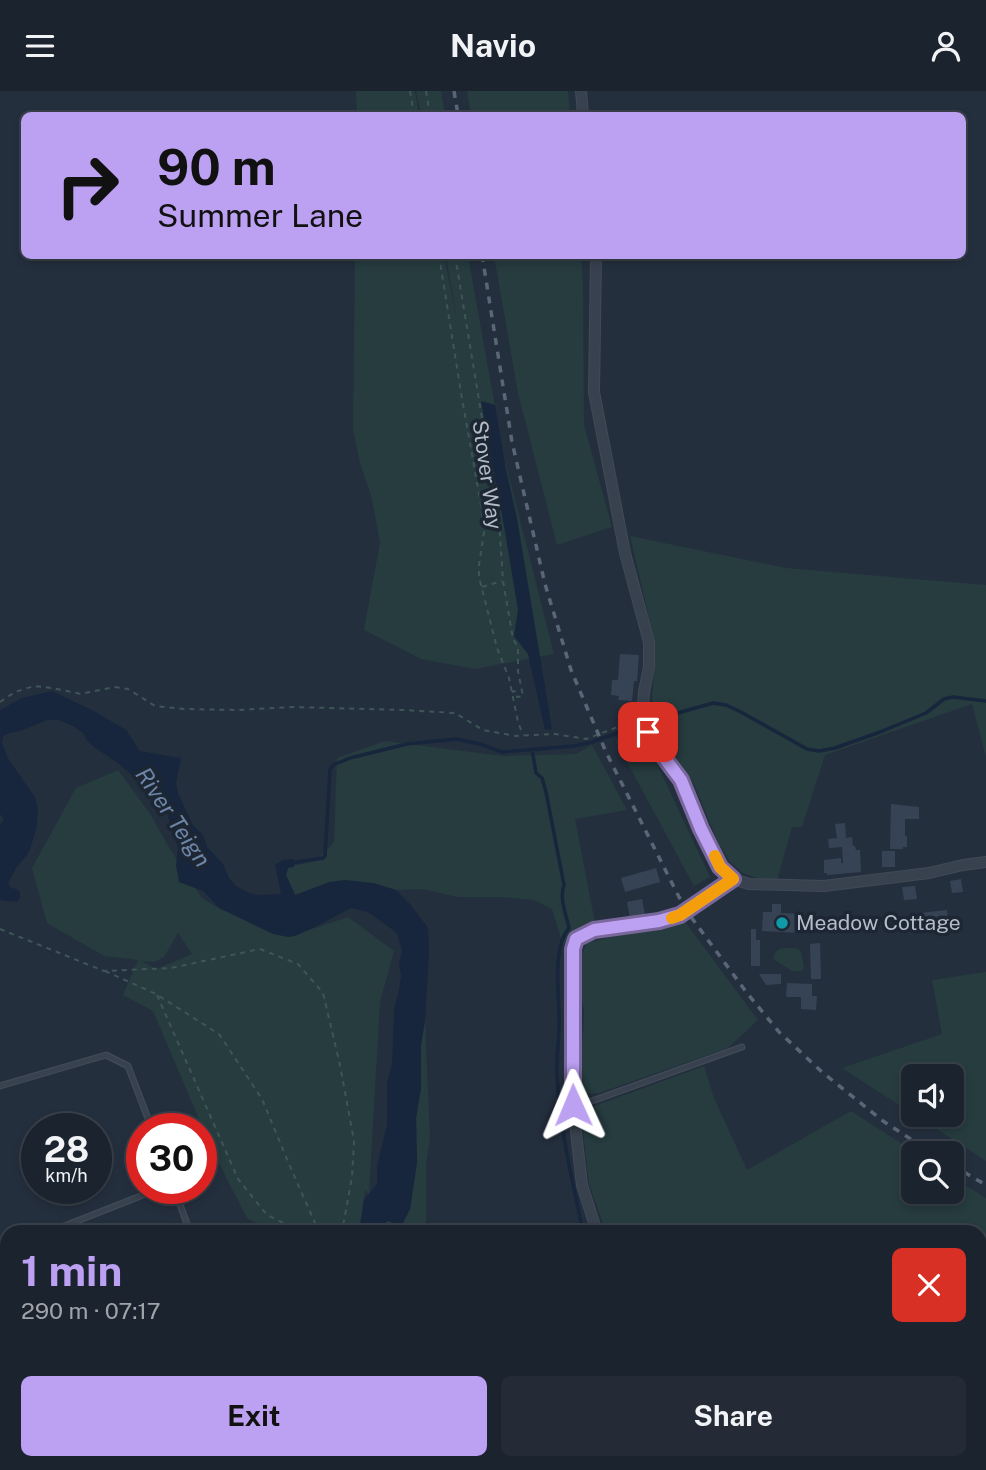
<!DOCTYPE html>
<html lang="en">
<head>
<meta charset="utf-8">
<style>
  :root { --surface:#1b232e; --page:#242b36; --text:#f1f3f6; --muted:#a0a4aa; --line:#39404a; --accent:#bca0f2 }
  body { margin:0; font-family:"Public Sans",sans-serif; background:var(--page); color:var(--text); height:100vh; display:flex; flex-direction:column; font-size:26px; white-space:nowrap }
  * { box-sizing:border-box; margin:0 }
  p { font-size:23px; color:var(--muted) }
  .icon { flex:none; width:38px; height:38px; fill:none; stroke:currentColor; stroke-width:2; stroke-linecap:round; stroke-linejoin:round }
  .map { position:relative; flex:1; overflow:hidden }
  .details { position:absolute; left:0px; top:1134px; width:987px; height:245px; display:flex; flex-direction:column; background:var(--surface); border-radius:21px 21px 0 0; box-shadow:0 4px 10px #0003,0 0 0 2px var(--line) }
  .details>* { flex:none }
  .hud { position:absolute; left:21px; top:21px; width:945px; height:147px; border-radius:10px; box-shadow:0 4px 10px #0003,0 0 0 2px var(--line); background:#bca0f2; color:#111; overflow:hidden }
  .buttons { position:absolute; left:901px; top:973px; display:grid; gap:14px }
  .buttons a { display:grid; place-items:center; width:63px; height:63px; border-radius:10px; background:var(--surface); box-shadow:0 4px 10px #0003,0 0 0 2px var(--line); font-size:35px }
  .speed { position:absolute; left:21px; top:1022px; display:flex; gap:14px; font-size:35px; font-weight:700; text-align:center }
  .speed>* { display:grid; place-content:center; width:91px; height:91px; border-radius:50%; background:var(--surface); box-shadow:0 4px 10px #0003,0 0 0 2px var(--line); line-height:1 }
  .speed small { font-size:18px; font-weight:400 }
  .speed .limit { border:10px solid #d22; background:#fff; color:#111 }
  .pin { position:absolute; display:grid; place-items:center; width:60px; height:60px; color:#fff; margin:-30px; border-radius:14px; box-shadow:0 4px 10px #0006 }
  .me { position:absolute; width:77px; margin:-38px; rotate:359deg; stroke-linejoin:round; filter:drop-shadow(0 0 5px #0008) }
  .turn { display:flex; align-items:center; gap:24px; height:147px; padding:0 21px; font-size:32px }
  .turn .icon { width:91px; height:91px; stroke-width:2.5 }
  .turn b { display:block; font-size:49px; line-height:60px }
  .round { display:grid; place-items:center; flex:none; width:74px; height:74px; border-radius:10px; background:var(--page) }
  .summary { display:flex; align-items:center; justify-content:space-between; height:119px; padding:0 21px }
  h1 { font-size:42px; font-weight:700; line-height:52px; color:var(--accent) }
  .button { display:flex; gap:14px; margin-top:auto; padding:14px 21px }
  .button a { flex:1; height:80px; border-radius:10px; background:var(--accent); color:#111; font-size:28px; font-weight:700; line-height:80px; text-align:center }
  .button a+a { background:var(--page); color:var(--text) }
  header { display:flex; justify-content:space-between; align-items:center; height:91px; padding:0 21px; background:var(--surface); font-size:32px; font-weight:700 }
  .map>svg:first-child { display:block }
</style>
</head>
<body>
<header><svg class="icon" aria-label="menu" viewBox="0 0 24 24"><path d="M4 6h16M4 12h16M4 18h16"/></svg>Navio<svg class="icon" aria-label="person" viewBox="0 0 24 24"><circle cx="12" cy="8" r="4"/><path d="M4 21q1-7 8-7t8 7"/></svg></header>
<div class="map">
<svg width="986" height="1379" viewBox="0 0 986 1379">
  <rect width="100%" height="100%" fill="#242f3e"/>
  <!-- green -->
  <path fill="#263c3f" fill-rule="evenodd" d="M356 0H415L419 24H357Z
    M416 0H441L445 24H421Z
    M467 0H568L570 24H471Z
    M355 165H444L457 229 446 165H468L504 366 554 563 475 578 421 568 364 539 380 451 371 404 360 372 353 338Z
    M494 165H581L583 191 584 334 612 436 557 454 518 302Z
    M630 445 786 477 986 494V666L972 613 825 664 802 736H792L777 790 758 787 743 782 730 771 717 749 694 693 670 658 659 637 652 607 655 570V552Z
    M642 641 710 786 694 795 615 649Z
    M385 650 503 665 576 663 592 654 627 719 575 728 595 832 578 837 563 854 552 818 534 809 502 806H457L422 798 396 799 373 792 330 791 295 804 286 784 288 776 316 770 334 751 337 667Z
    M118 679 151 724 168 755 202 807 215 815 288 846 348 826 394 860 380 911 369 1103 365 1099 359 1141H274L247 1127 213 1061 153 920 123 904 138 869 104 865 47 832 32 777 76 697ZM178 842 192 863 156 878 141 870 154 871 164 866Z
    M683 828 758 929 728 957 599 1002 581 1003C578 976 583 953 584 926 585 917 581 908 580 899 577 882 578 867 587 852Z
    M785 857H796L801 860 804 877 802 880H792L773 868C775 860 777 858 785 857Z
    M986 881V1070L915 1024H952V985H914L913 1023 842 977 942 943 932 889Z
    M425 929 430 1046 426 1075V1141H380L382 1135 387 1130 391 1131 400 1138 410 1118 417 1071 416 1027 421 997V954Z
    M704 975 714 1007 747 1079 851 1020 916 1062H914V1101H952V1086L986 1107V1262L980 1264V1141H606L589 1093 581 1020Z
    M191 1372H425V1379H204Z"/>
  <!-- water -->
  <path fill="#17263c" d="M481 310 495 314 506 378 517 427 552 638 545 639 528 563 514 545 518 519 504 435Z
    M52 600 94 620 126 639 140 660 181 667 176 692 178 702 192 733 203 744 207 756 223 773 229 787 236 795 249 802 258 804 281 803 275 774 283 769 294 768V776L288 777 286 784 295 804 330 791 345 789 373 792 396 799 410 813 428 837 429 863 425 929 421 954V997L416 1027 417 1071 410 1118 400 1138 391 1131 388 1130 382 1135 380 1141H359L364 1109 377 1093V1075L387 1034V992L392 973 394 919 399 899 401 885 399 872 402 860 397 842 368 821 351 817 315 836 295 845 288 846 273 843 219 817 203 800 179 791 176 774 178 757 167 722 160 709 118 672 94 656 87 650 83 642 73 635 59 629H47L20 640 10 642 3 645 2 653 9 669 35 706 38 719 36 739 30 758 27 764 16 777 8 792 11 797 17 798 20 802V807L17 811 0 809V735L4 728 0 723V619L22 607Z"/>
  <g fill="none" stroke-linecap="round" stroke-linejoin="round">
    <!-- stream -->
    <path stroke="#17263c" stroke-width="3.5" d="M532 658 536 682 542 687 546 701 564 794C559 807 566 823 569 837 552 857 559 900 559 925 560 945 556 964 557 984 559 1033 571 1083 581 1131L578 1141
      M291 772 323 767 325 765 330 679 333 674 350 667 407 653 456 648 480 653 502 661 574 655 592 651 660 627 713 612 726 614 739 620 807 658 819 660 835 657 880 641 926 622 944 608 953 606 986 610
      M558 1372 562 1379"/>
  </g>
  <!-- building -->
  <path fill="#364354" d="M620 563 639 564 637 590H634L632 610 618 609 619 605 611 604 612 589H618Z
    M891 713 919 716V728H905V745H907V756H903V758H890Z
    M845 732 846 747 852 746 853 755H855L856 759H860L861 781 827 784V782H824V769L841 767V772H843L842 756 829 757 828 748 837 747 835 733Z
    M882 760H895V776H882Z
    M656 777 660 791 625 801 621 787Z
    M961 788 963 801 952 802 950 790Z
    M915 795 917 808 904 809 902 796Z
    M642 808 645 824 630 827 627 811Z
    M772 813H781V822L802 823V842L762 840 763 821H772Z
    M947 819 948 827H952L953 835 946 836V832L916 836V840H910L909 832H912L911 823Z
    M751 838H756V849H760V875H751Z
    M820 852 821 888H811L810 853Z
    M759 883H781V893L766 894Z
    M787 892 812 893V905H817L816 919 801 918V906H786Z"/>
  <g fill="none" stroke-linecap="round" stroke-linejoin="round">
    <defs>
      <path id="service" d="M0 995 106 964 128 975 152 1038
        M574 1014 592 1010 742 956
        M174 1097 190 1141
        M49 1141 161 1097
        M0 1160 7 1157
        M0 1255 7 1252
        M286 1372 287 1379"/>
      <path id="minor" d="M581 0 583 24
        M596 164 594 301 625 462 649 551V576L644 601 642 627 660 661 681 689 701 738 720 776 733 788 749 793 824 795 929 782 963 774 986 771
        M597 1141 582 1094 573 1014V858L576 848 594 839 659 830 680 824 733 788
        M980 1283 986 1281
        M747 1379 758 1372"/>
    </defs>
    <!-- service casing -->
    <use href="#service" stroke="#414a57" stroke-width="7"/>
    <!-- minor casing -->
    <use href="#minor" stroke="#414a57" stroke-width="12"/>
    <!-- path -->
    <path stroke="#3f5557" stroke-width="2" stroke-dasharray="5 5" stroke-linecap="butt" d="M410 0 414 24
      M426 0 430 24
      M439 164 461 302 481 414 484 441 479 474V486L497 557 509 587 518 631 523 644
      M455 164 499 430 503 490 513 548 518 556V580L523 605 517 606 516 600 512 601
      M482 496 502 490
      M0 611 15 601 34 595 52 597 81 603 114 596 128 598 155 615 184 618 238 619 293 616 403 619 455 622 483 639 516 645 555 643 586 648 631 631
      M0 838 104 880 171 877 260 858 298 873 323 902 340 974 354 1050 352 1086 342 1141
      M105 880 156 903 219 943 262 1008 289 1073 319 1141
      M157 904 238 1088 267 1124 302 1141
      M363 1372 365 1379"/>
    <!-- service -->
    <use href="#service" stroke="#38414e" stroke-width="4.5"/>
    <!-- minor -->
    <use href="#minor" stroke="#38414e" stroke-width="10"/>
    <!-- rail -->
    <path stroke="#5a6575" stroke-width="3.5" stroke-dasharray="7 7" stroke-linecap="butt" d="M454 0 458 24
      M482 164 512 351 545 493 571 579 606 661 679 806 691 826 747 902 779 941 822 981 883 1030 932 1062
      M952 1074 986 1094"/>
  </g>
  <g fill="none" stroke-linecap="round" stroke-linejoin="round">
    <defs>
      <path id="route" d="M573 1014V858L576 848 594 839 659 830 680 824 733 788 720 776 701 738 681 689 660 661 648 641"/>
    </defs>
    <!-- route casing -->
    <use href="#route" stroke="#7a689d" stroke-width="18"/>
    <!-- route -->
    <use href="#route" stroke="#bca0f2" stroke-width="12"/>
    <!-- slow -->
    <path stroke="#f59e0b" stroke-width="12" d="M672 827 680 824 733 788 720 776 715 765"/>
  </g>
  <!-- markers -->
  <circle fill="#0f9aa8" stroke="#1d2633" stroke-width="2.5" cx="782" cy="832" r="7"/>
  <g text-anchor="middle" stroke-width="7" stroke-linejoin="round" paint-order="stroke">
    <!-- street labels -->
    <g font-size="21" fill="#b4bcc9" stroke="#1d2633">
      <text transform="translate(487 384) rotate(82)" y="7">Stover Way</text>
    </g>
    <!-- poi labels -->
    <g font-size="21" fill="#b4bcc9" stroke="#1d2633" text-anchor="start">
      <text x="796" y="839">Meadow Cottage</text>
    </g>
    <!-- water labels -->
    <g font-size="23" font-style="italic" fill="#6d86a8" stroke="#1d2633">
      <text transform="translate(173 726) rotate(56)" y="8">River Teign</text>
    </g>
  </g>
</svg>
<div class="buttons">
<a><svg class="icon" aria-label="sound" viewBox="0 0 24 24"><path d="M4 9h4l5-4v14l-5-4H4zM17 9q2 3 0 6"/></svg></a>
<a><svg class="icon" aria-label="search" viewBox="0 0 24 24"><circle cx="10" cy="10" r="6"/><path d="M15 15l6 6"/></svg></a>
</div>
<div class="speed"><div>28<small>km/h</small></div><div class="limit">30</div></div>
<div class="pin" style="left:648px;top:641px;background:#d93025"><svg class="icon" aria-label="arrive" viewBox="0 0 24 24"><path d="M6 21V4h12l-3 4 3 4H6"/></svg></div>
<svg class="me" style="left:573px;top:1014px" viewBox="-20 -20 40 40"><path d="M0-17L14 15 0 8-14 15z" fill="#bca0f2" stroke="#fff" stroke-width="4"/></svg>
<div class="hud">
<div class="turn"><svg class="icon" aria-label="right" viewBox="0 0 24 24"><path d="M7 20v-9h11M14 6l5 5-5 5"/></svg><div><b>90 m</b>Summer Lane</div></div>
</div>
<section class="details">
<div class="summary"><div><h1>1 min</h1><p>290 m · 07:17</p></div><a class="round" style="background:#d93025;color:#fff"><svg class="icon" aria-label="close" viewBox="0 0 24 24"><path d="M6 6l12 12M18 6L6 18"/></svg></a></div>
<div class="button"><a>Exit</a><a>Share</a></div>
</section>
</div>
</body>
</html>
